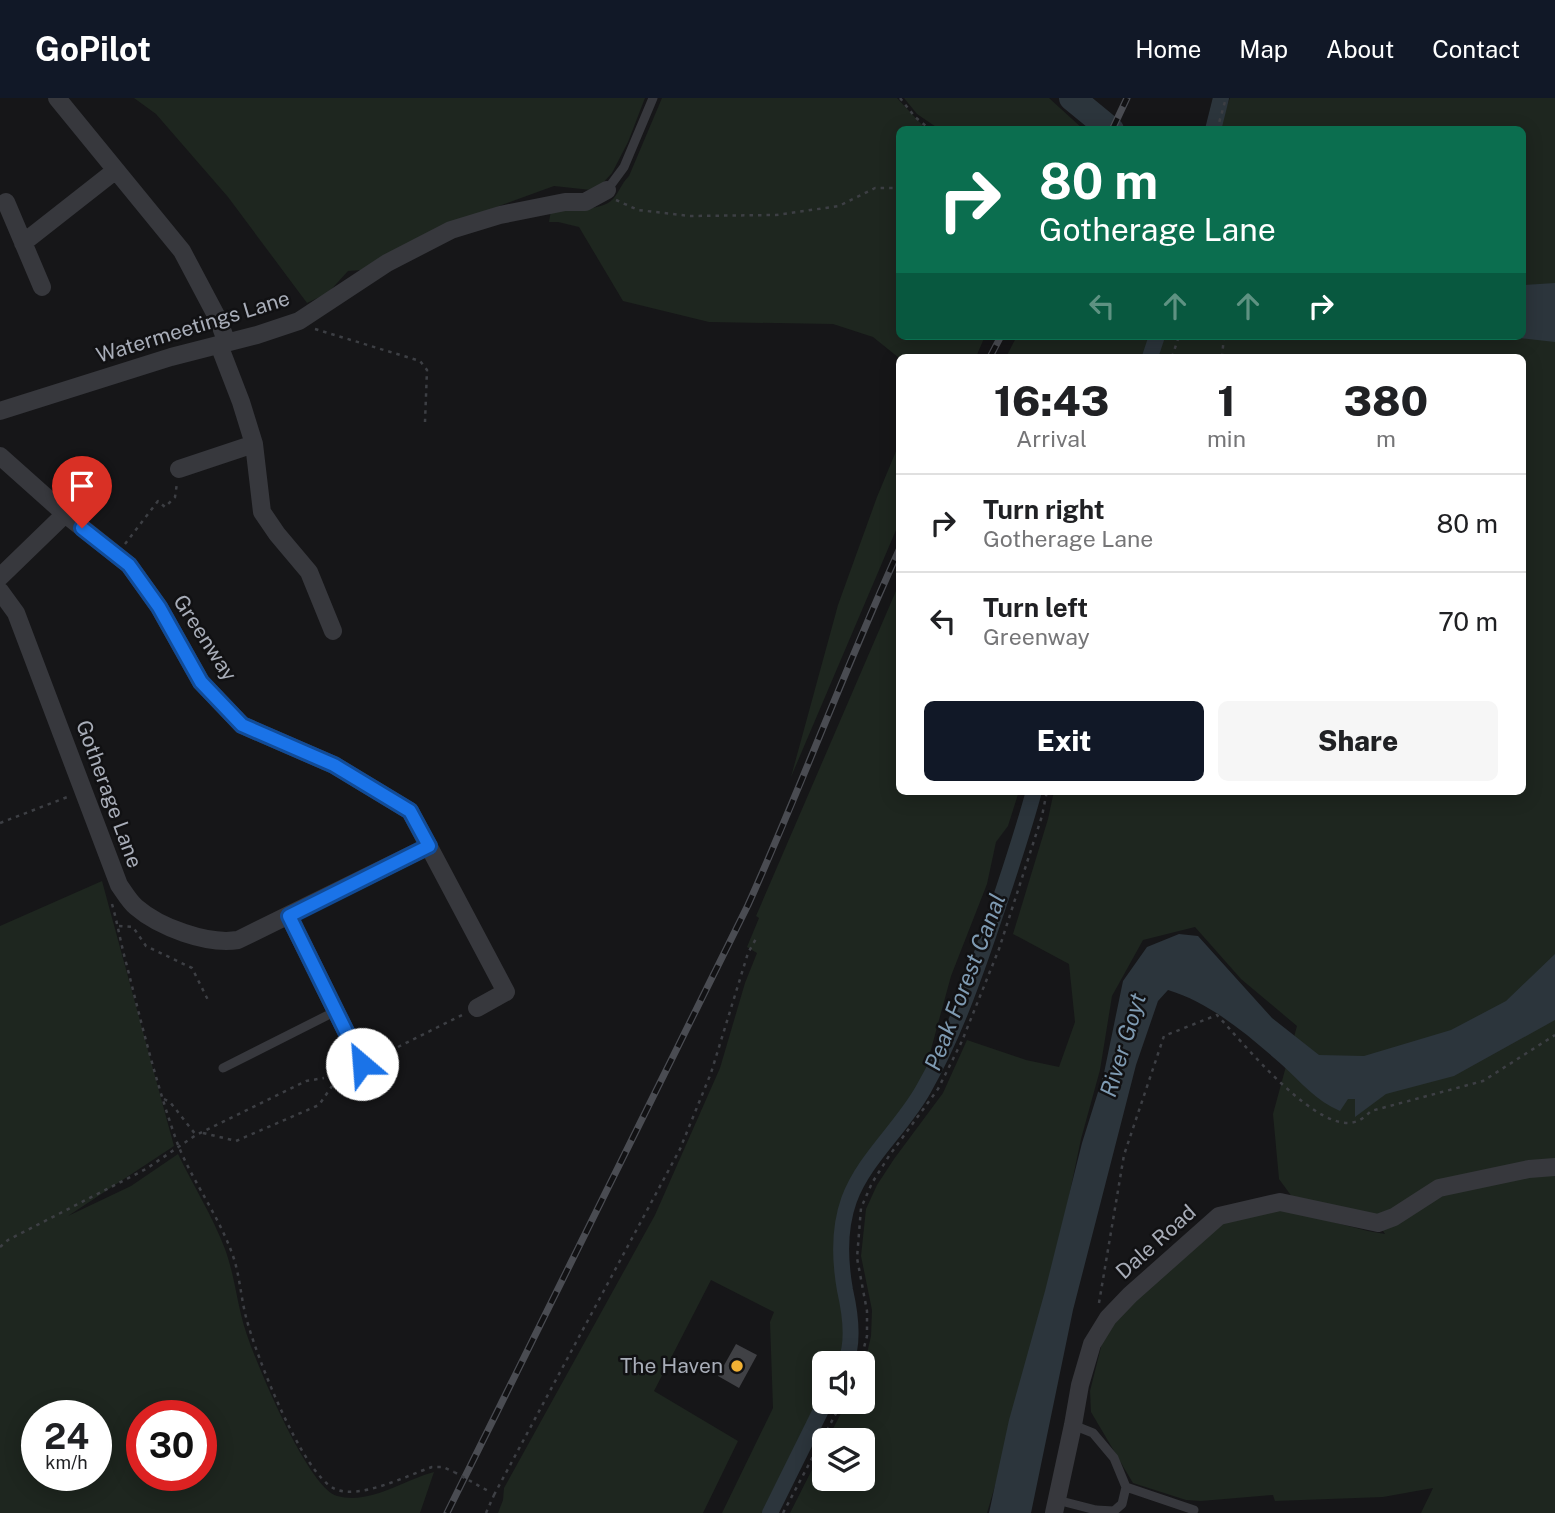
<!DOCTYPE html>
<html lang="en">
<head>
<meta charset="utf-8">
<style>
  :root { --surface:#fff; --page:#f6f6f6; --text:#202124; --muted:#757577; --line:#e0e0e0; --accent:#111827 }
  body { margin:0; font-family:"Public Sans",sans-serif; background:var(--page); color:var(--text); height:100vh; display:flex; flex-direction:column; font-size:26px; white-space:nowrap }
  * { box-sizing:border-box; margin:0 }
  p { font-size:23px; color:var(--muted) }
  .icon { flex:none; width:38px; height:38px; fill:none; stroke:currentColor; stroke-width:2; stroke-linecap:round; stroke-linejoin:round }
  .map { position:relative; flex:1; overflow:hidden }
  .side { position:absolute; left:896px; top:256px; width:630px; height:441px; display:flex; flex-direction:column; background:var(--surface); border-radius:10px; box-shadow:0 4px 18px #0003 }
  .side>* { flex:none }
  .top-card { position:absolute; left:896px; top:28px; width:630px; height:214px; border-radius:10px; box-shadow:0 4px 18px #0003; background:#0b6e4f; color:#fff; overflow:hidden }
  .controls { position:absolute; left:812px; top:1253px; display:grid; gap:14px }
  .controls a { display:grid; place-items:center; width:63px; height:63px; border-radius:10px; background:var(--surface); box-shadow:0 4px 18px #0003; font-size:35px }
  .speed { position:absolute; left:21px; top:1302px; display:flex; gap:14px; font-size:35px; font-weight:700; text-align:center }
  .speed>* { display:grid; place-content:center; width:91px; height:91px; border-radius:50%; background:var(--surface); box-shadow:0 4px 18px #0003; line-height:1 }
  .speed small { font-size:18px; font-weight:400 }
  .speed .limit { border:10px solid #d22; background:#fff; color:#111 }
  .pin { position:absolute; display:grid; place-items:center; width:60px; height:60px; color:#fff; margin:-72px -30px; border-radius:50% 50% 50% 0; rotate:-45deg; box-shadow:0 0 7px #0007 }
  .pin .icon { rotate:45deg }
  .me { position:absolute; width:77px; margin:-38px; rotate:333deg; stroke-linejoin:round; filter:drop-shadow(0 0 5px #0008) }
  .turn { display:flex; align-items:center; gap:24px; height:147px; padding:0 28px; font-size:32px }
  .turn .icon { width:91px; height:91px; stroke-width:2.5 }
  .turn b { display:block; font-size:49px; line-height:60px }
  .lanes { display:flex; align-items:center; height:66px; padding:0 28px; background:#0003; justify-content:center; gap:35px; direction:ltr }
  .lanes .off { opacity:.35 }
  .eta { display:flex; justify-content:space-evenly; align-items:center; height:119px; text-align:center }
  .eta b { font-size:42px; font-weight:800; line-height:49px }
  .action { display:flex; gap:14px; margin-top:auto; padding:14px 28px }
  .action a { flex:1; height:80px; border-radius:10px; background:var(--accent); color:#fff; font-size:28px; font-weight:800; line-height:80px; text-align:center }
  .action a+a { background:var(--page); color:var(--text) }
  ul { padding:0; list-style:none }
  li { display:flex; align-items:center; gap:21px; height:98px; padding:0 28px; border-top:2px solid var(--line) }
  li div { flex:1 }
  li b { display:block; font-size:26px }
  li em { font-style:normal }
  header { display:flex; align-items:center; gap:42px; box-sizing:border-box; height:98px; padding:0 35px; background:var(--accent); color:#fff }
  header strong { font-size:33px }
  nav { display:flex; gap:38px; margin-inline-start:auto; font-size:24px }
  .map>svg:first-child { display:block }
</style>
</head>
<body>
<header>
<strong>GoPilot</strong>
<nav><a>Home</a><a>Map</a><a>About</a><a>Contact</a></nav>
</header>
<div class="map">
<svg width="1555" height="1415" viewBox="0 0 1555 1415">
  <rect width="100%" height="100%" fill="#161618"/>
  <!-- green -->
  <path fill="#1e261f" fill-rule="evenodd" d="M134 0H645L628 44 612 75 601 87 591 92 554 88 439 130 361 172 348 173 328 195 307 205 228 99 156 16Z
    M662 0H897L926 31 900 32V238H985L976 259 899 260 873 239 833 226 709 224 623 203 579 129 558 124H549L551 112C568 111 601 114 613 101 620 93 621 86 629 78Z
    M904 0H1049L1083 31H939L917 16Z
    M1230 0H1555V1415H1421L1433 1390 1383 1399 1275 1403 1273 1397 1201 1403 1186 1402 1133 1385 1130 1380 1091 1314 1090 1293 1104 1237 1141 1195 1223 1123 1282 1111 1368 1133 1385 1136 1378 1125 1298 1107 1279 1081 1273 1016 1297 928 1241 881 1195 829 1143 842 1112 898 1100 972 1081 1041 1056 1161 1018 1310 987 1415H790L824 1348V1381H863V1342H827L847 1304H863V1273L871 1238 872 1212 861 1158 866 1111 877 1087 894 1061 943 995 967 942 1026 962 1059 969 1075 924 1069 866 1013 836 1048 721 1054 693H1522V259H1006L1017 238H1522V32L1218 31Z
    M899 346V425L791 679 838 507 877 399Z
    M899 486 900 693H1019L1008 728 996 744 987 786 951 878 930 955 938 960C928 982 918 1002 904 1021 884 1048 857 1073 848 1106 840 1133 841 1164 845 1191 849 1214 855 1243 845 1265H824L825 1304 770 1415H722L773 1310 770 1224 774 1214 711 1182 654 1293 738 1343 703 1415H498L503 1402 504 1390 655 1117 720 970 745 885 757 855 747 849 759 820 756 818Z
    M102 783 174 1048 68 1118 131 1088 178 1056C193 1087 213 1119 225 1151 235 1178 237 1207 246 1234 256 1265 308 1390 337 1398 371 1407 403 1382 434 1374L420 1415H0V828ZM37 1318H96V1377H37ZM142 1318H201V1377H142Z"/>
  <!-- water -->
  <path fill="#2c353c" d="M1555 185V244L1500 238H1522L1523 187Z
    M1179 836 1198 838 1272 920 1319 957 1364 958 1451 932 1506 903 1555 856V922L1454 978 1386 996 1355 1019V1001H1348L1340 1013C1316 1003 1301 984 1281 966 1248 937 1211 905 1168 892L1158 903 1136 967 1073 1212 1031 1415H989L1009 1322 1045 1193 1082 1045 1104 975 1123 883 1147 849Z"/>
  <g fill="none" stroke-linecap="round" stroke-linejoin="round">
    <!-- canal -->
    <path stroke="#2c353c" stroke-width="16" d="M1213 32 1221 0
      M1150 259 1157 238
      M845 1265C855 1244 850 1214 845 1192 840 1164 839 1130 849 1102 864 1061 901 1031 923 992 951 943 971 888 989 835 1005 788 1021 741 1034 693
      M770 1415 825 1304"/>
    <!-- river -->
    <path stroke="#2c353c" stroke-width="26" d="M1072 0 1111 32"/>
  </g>
  <!-- building -->
  <path fill="#404145" d="M736 1246 757 1257 739 1290 718 1278Z"/>
  <g fill="none" stroke-linecap="round" stroke-linejoin="round">
    <!-- path -->
    <path stroke="#3d3f44" stroke-width="2.5" stroke-dasharray="3.5 5" stroke-linecap="butt" d="M900 0 915 19 931 32
      M1217 32 1226 0
      M616 102 638 112 690 118 776 117 839 108 875 90H900
      M315 231 420 263 427 272 425 324
      M1172 259 1179 238
      M1222 259 1224 238
      M125 446 158 403 165 409 175 399 177 385
      M0 725 70 698
      M112 806C118 827 121 847 127 868 142 928 157 989 178 1047 194 1086 221 1121 234 1161 240 1180 241 1200 246 1219 255 1255 302 1376 335 1391 360 1402 408 1377 432 1369H443L454 1374
      M119 828 133 829 146 848 192 870 208 902
      M398 949 464 916
      M164 1001 170 1004 196 1037
      M203 1035 236 1043 319 1007 332 988
      M0 1149 8 1142 146 1071 196 1037 306 983 324 980
      M1099 1205 1124 1057 1164 938 1217 917C1244 946 1308 1025 1348 1025 1358 1025 1365 1019 1371 1013L1483 983 1555 937
      M860 1265 867 1238V1213L857 1160 861 1110 872 1085 889 1058 938 991 962 943 999 851 1042 718 1047 693
      M494 1397 680 1051 711 975 748 855 757 839
      M486 1415 494 1397 490 1394
      M783 1415 842 1304"/>
    <!-- lane -->
    <path stroke="#37383d" stroke-width="9" d="M607 92 624 69 653 0
      M223 970 336 913
      M1126 1389 1194 1412
      M1057 1402 1096 1412 1114 1413 1122 1406 1126 1389 1114 1360 1093 1335 1073 1327"/>
    <!-- street -->
    <path stroke="#37383d" stroke-width="18" d="M57 0 182 153 218 221 227 245
      M6 104 42 189
      M23 145 116 72
      M219 247 241 304 254 346 262 414 277 436 309 474 333 533
      M0 313 171 259 257 237 299 223 387 165 451 132 500 117 565 104H585L607 92
      M0 358 65 416 129 467 159 509 201 584 242 627 334 667 410 713 506 894 477 910
      M179 371 254 346
      M0 479 65 416
      M0 493 16 515 119 787C124 794 129 803 136 809 159 829 207 847 238 842L429 748
      M289 818 362 966
      M340 977 383 956
      M1054 1415 1073 1327 1080 1287 1092 1246 1108 1220 1130 1197 1219 1118 1280 1104 1378 1125 1394 1119 1439 1090 1529 1071 1555 1069"/>
    <defs>
      <path id="rail" d="M1112 32 1127 0
        M990 259 1001 238
        M447 1415 748 807C801 689 846 568 900 450"/>
    </defs>
    <!-- rail casing -->
    <use href="#rail" stroke="#4a4c52" stroke-width="7"/>
    <!-- rail -->
    <use href="#rail" stroke="#111113" stroke-width="4.5" stroke-dasharray="13" stroke-linecap="butt"/>
    <!-- path-bridge -->
    <path stroke="#3d3f44" stroke-width="2.5" stroke-dasharray="3.5 5" stroke-linecap="butt" d="M454 1374 490 1394"/>
  </g>
  <g fill="none" stroke-linecap="round" stroke-linejoin="round">
    <defs>
      <path id="route" d="M82 430 129 467 159 509 201 584 242 627 334 667 410 713 429 748 289 818 362 966"/>
    </defs>
    <!-- route casing -->
    <use href="#route" stroke="#114b97" stroke-width="18"/>
    <!-- route -->
    <use href="#route" stroke="#1a73e8" stroke-width="12"/>
  </g>
  <!-- markers -->
  <circle fill="#f2b134" stroke="#111113" stroke-width="2.5" cx="737" cy="1268" r="7"/>
  <g text-anchor="middle" stroke-width="5" stroke-linejoin="round" paint-order="stroke">
    <!-- street labels -->
    <g font-size="21" fill="#a8adb8" stroke="#111113">
      <text transform="translate(193 229) rotate(-17)" y="7">Watermeetings Lane</text>
      <text transform="translate(205 540) rotate(57)" y="7">Greenway</text>
      <text transform="translate(109 696) rotate(70)" y="7">Gotherage Lane</text>
      <text transform="translate(1156 1144) rotate(-42)" y="7">Dale Road</text>
    </g>
    <!-- poi labels -->
    <g font-size="21" fill="#a8adb8" stroke="#111113" text-anchor="end">
      <text x="723" y="1275">The Haven</text>
    </g>
    <!-- water labels -->
    <g font-size="23" font-style="italic" fill="#7f9bb3" stroke="#111113">
      <text transform="translate(965 884) rotate(-69)" y="8">Peak Forest Canal</text>
      <text transform="translate(1123 947) rotate(-73)" y="8">River Goyt</text>
    </g>
  </g>
</svg>
<div class="controls">
<a><svg class="icon" aria-label="sound" viewBox="0 0 24 24"><path d="M4 9h4l5-4v14l-5-4H4zM17 9q2 3 0 6"/></svg></a>
<a><svg class="icon" aria-label="layers" viewBox="0 0 24 24"><path d="M12 4l9 5-9 5-9-5zM3 14l9 5 9-5"/></svg></a>
</div>
<div class="speed"><div>24<small>km/h</small></div><div class="limit">30</div></div>
<div class="pin" style="left:82px;top:430px;background:#d93025"><svg class="icon" aria-label="arrive" viewBox="0 0 24 24"><path d="M6 21V4h12l-3 4 3 4H6"/></svg></div>
<svg class="me" style="left:362px;top:966px" viewBox="-20 -20 40 40"><circle r="19" fill="#fff"/><path d="M0-13L10 11 0 6-10 11z" fill="#1a73e8"/></svg>
<div class="top-card">
<div class="turn"><svg class="icon" aria-label="right" viewBox="0 0 24 24"><path d="M7 20v-9h11M14 6l5 5-5 5"/></svg><div><b>80 m</b>Gotherage Lane</div></div>
<div class="lanes"><svg class="icon off" aria-label="left" viewBox="0 0 24 24"><path d="M17 20v-9H6M10 6l-5 5 5 5"/></svg><svg class="icon off" aria-label="ahead" viewBox="0 0 24 24"><path d="M12 20V5M6 11l6-6 6 6"/></svg><svg class="icon off" aria-label="ahead" viewBox="0 0 24 24"><path d="M12 20V5M6 11l6-6 6 6"/></svg><svg class="icon" aria-label="right" viewBox="0 0 24 24"><path d="M7 20v-9h11M14 6l5 5-5 5"/></svg></div>
</div>
<section class="side">
<div class="eta">
<div><b>16:43</b><p>Arrival</p></div>
<div><b>1</b><p>min</p></div>
<div><b>380</b><p>m</p></div>
</div>
<ul>
<li><svg class="icon" aria-label="right" viewBox="0 0 24 24"><path d="M7 20v-9h11M14 6l5 5-5 5"/></svg><div><b>Turn right</b><p>Gotherage Lane</p></div><em>80 m</em></li>
<li><svg class="icon" aria-label="left" viewBox="0 0 24 24"><path d="M17 20v-9H6M10 6l-5 5 5 5"/></svg><div><b>Turn left</b><p>Greenway</p></div><em>70 m</em></li>
</ul>
<div class="action"><a>Exit</a><a>Share</a></div>
</section>
</div>
</body>
</html>
